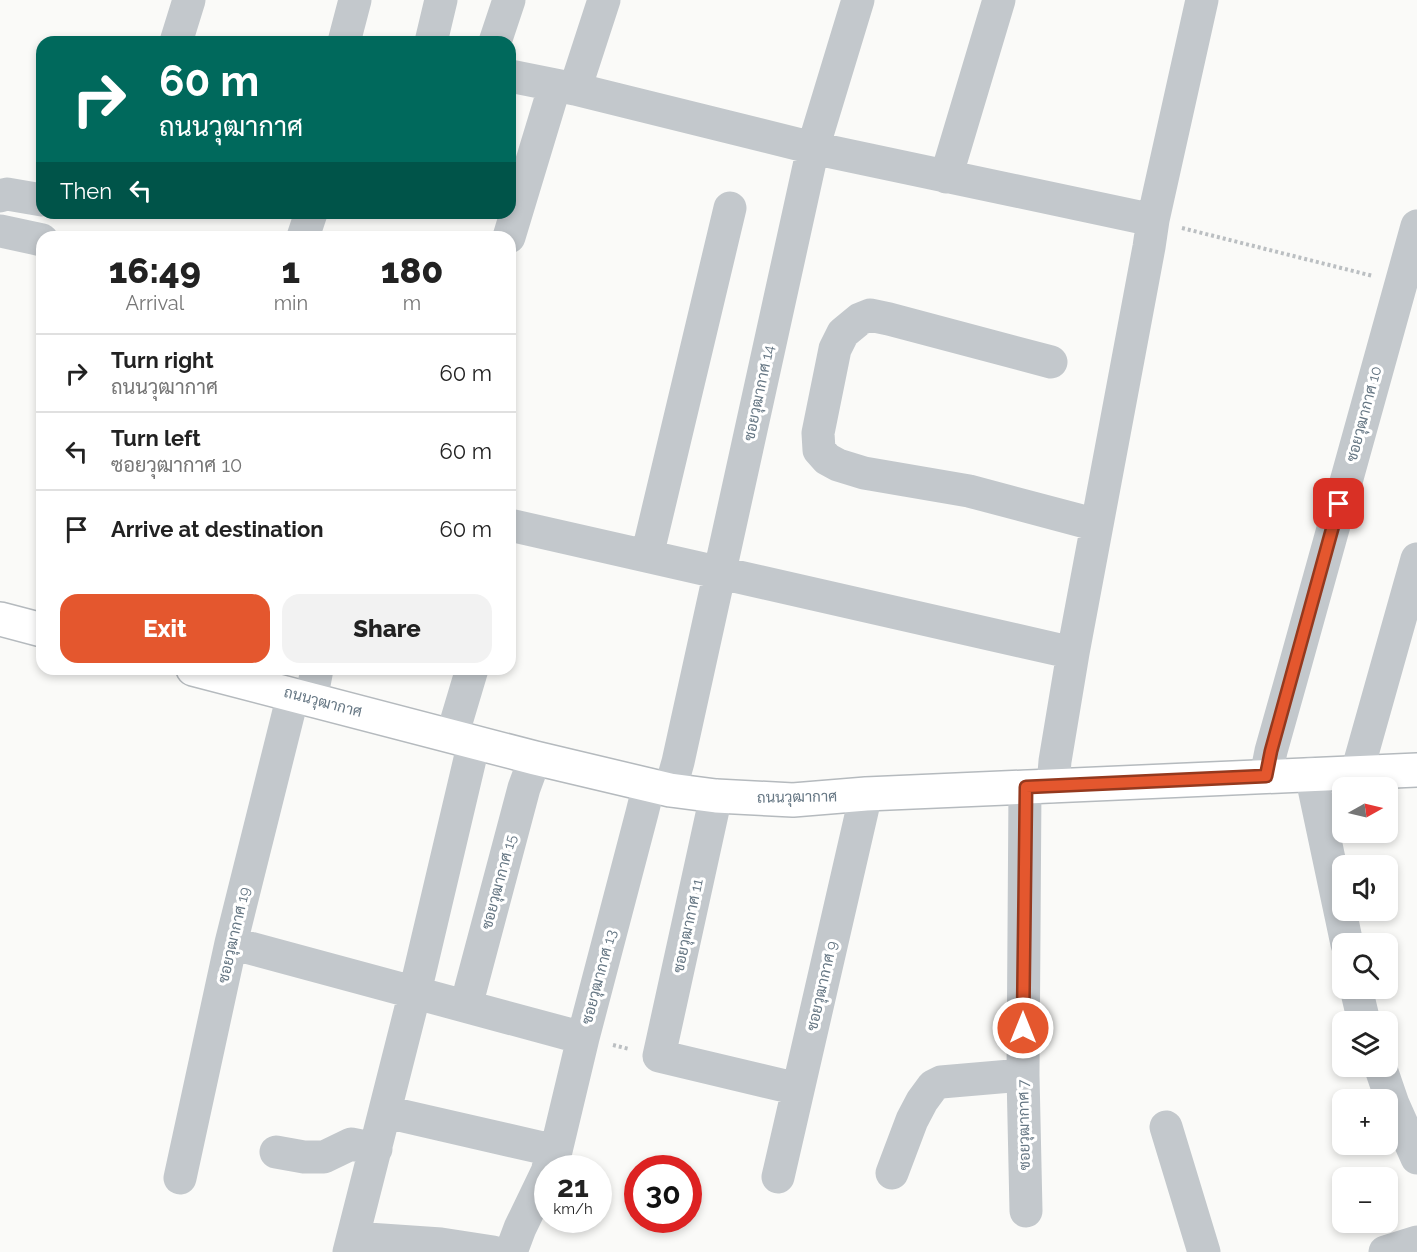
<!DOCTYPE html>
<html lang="en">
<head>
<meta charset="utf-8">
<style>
  :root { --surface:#fff; --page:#f2f2f2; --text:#222; --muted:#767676; --line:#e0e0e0; --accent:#e4572e }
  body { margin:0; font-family:Raleway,Sarabun,sans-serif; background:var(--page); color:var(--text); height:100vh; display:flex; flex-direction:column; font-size:22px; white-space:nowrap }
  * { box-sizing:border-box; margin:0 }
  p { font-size:20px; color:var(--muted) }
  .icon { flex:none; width:33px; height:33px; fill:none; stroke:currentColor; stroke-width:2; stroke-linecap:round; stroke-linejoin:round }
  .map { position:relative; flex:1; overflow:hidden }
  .panel { position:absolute; left:36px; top:231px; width:480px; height:444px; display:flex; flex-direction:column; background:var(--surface); border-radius:18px; box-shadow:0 3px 9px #0003 }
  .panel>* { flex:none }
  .top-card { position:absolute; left:36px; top:36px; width:480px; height:183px; border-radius:18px; box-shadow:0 3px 9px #0003; background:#00695c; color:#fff; overflow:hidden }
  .needle { width:39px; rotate:82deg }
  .fabs { position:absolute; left:1332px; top:777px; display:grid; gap:12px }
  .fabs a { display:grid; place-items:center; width:66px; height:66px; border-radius:12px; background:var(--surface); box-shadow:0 3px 9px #0003; font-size:30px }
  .speed { position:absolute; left:534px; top:1155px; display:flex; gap:12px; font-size:30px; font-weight:700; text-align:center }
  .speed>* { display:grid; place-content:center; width:78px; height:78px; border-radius:50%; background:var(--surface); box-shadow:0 3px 9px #0003; line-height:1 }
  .speed small { font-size:15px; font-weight:400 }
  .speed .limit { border:9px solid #d22; background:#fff; color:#111 }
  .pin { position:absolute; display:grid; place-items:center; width:51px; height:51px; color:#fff; margin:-26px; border-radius:12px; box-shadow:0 3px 9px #0006 }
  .me { position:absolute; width:66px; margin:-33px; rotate:0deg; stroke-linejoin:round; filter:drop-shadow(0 0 4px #0008) }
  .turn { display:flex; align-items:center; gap:21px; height:126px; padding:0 24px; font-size:27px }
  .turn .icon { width:78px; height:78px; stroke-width:2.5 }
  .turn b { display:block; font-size:42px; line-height:51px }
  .then { display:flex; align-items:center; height:57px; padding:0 24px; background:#0003; gap:12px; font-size:22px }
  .eta { display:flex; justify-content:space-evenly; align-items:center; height:102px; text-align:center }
  .eta b { font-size:36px; font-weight:800; line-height:42px }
  .cta { display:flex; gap:12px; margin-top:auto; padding:12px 24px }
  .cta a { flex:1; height:69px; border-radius:18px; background:var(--accent); color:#fff; font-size:24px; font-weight:800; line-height:69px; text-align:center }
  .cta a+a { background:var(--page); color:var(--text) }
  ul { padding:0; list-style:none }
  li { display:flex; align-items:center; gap:18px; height:78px; padding:0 24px; border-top:2px solid var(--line) }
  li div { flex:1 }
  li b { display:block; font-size:22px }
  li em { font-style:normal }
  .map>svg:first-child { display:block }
</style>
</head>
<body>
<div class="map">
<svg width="1417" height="1252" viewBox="0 0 1417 1252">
  <rect width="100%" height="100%" fill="#fafaf8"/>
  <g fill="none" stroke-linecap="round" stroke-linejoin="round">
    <defs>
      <path id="major" d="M0 619 42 630
        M193 669 535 758 670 790 716 796 793 800 866 794 1417 770"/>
    </defs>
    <!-- major casing -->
    <use href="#major" stroke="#b5babe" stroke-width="36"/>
    <!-- path -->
    <path stroke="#bbbfc2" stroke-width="4" stroke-dasharray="3 3" stroke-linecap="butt" d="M1182 228 1373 276
      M613 1045 629 1049"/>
    <!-- minor -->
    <path stroke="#c3c8cc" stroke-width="33" d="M176 42 189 0
      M344 42 355 0
      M431 42 441 0
      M495 42 509 0
      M510 76 575 89 813 148 1153 220
      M575 89 604 0
      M946 177 999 0
      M0 196 7 194 42 200
      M0 231 42 240
      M303 237 311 213
      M509 237 555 85
      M1051 362 889 319 870 315 860 319 843 333 835 349 818 433 819 450 827 459 838 465 864 473 969 491 1097 525
      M510 525 1073 653
      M647 556 730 208
      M311 700 317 669
      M452 736 472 669
      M1357 772 1417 559
      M1311 774 1347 944
      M1266 776 1271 751 1291 680 1417 226
      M1053 786 1055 761 1073 653 1149 247 1153 220 1202 0
      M1025 787 1023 1075 1026 1211
      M670 790 678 762 813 148 858 0
      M716 796 659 1056 798 1089
      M231 943 583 1038
      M1356 988 1364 1022
      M466 1006 524 788 535 758
      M1380 1066 1393 1104 1417 1158
      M386 1112 556 1151
      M1166 1127 1204 1252
      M276 1152 304 1157H324L351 1144 376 1149
      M548 1168 556 1151 583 1038 642 813 649 785
      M892 1173 912 1120 922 1101 933 1086 941 1082 1023 1075
      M778 1177 866 794
      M180 1178 231 943 293 695
      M353 1238 441 1244 493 1252
      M349 1252 415 992 474 742
      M511 1252 520 1228 548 1170
      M1385 1252 1417 1242"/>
    <!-- major -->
    <use href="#major" stroke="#fff" stroke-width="33"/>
  </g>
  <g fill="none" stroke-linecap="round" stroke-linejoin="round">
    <defs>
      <path id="route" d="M1023 1028 1026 787 1266 776 1271 751 1339 504"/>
    </defs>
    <!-- route casing -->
    <use href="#route" stroke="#94391e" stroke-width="15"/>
    <!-- route -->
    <use href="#route" stroke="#e4572e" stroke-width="10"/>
  </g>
  <g text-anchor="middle" stroke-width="6" stroke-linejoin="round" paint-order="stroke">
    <!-- street labels -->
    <g font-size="15" fill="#657683" stroke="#fff">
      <text transform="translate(759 393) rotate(-78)" y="5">ซอยวุฒากาศ 14</text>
      <text transform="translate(1364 414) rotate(-75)" y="5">ซอยวุฒากาศ 10</text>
      <text transform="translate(323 702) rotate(15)" y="5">ถนนวุฒากาศ</text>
      <text transform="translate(797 797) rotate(-1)" y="5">ถนนวุฒากาศ</text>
      <text transform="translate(499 882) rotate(-75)" y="5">ซอยวุฒากาศ 15</text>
      <text transform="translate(688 926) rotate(-78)" y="5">ซอยวุฒากาศ 11</text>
      <text transform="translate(234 935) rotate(-77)" y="5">ซอยวุฒากาศ 19</text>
      <text transform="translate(599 977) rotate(-75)" y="5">ซอยวุฒากาศ 13</text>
      <text transform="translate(822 986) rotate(-77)" y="5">ซอยวุฒากาศ 9</text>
      <text transform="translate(1024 1125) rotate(-91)" y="5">ซอยวุฒากาศ 7</text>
    </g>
  </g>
</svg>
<div class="fabs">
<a><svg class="needle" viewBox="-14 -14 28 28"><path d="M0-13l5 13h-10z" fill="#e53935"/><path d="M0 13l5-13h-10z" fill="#767676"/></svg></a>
<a><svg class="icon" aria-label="sound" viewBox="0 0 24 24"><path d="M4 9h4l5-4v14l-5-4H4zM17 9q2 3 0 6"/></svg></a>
<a><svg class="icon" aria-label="search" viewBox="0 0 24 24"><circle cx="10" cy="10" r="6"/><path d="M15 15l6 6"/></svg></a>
<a><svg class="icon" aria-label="layers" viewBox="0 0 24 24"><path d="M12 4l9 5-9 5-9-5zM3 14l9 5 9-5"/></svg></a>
<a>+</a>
<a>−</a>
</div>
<div class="speed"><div>21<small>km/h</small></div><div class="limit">30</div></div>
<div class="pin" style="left:1339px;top:504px;background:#d93025"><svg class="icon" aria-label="arrive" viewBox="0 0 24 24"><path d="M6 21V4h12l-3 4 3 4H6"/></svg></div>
<svg class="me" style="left:1023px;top:1028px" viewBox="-20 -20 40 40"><circle r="17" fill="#e4572e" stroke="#fff" stroke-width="3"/><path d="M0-11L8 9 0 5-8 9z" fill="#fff"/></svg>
<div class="top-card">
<div class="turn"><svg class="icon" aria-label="right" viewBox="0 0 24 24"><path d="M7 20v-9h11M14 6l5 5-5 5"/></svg><div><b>60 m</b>ถนนวุฒากาศ</div></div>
<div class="then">Then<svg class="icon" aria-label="left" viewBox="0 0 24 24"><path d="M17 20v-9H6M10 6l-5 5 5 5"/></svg></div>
</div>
<section class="panel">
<div class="eta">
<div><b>16:49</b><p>Arrival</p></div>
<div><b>1</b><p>min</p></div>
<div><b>180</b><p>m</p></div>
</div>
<ul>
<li><svg class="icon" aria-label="right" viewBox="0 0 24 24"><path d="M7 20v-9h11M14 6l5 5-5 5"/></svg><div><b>Turn right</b><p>ถนนวุฒากาศ</p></div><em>60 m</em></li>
<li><svg class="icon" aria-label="left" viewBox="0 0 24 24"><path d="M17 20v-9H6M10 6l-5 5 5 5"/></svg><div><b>Turn left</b><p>ซอยวุฒากาศ 10</p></div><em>60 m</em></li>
<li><svg class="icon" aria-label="arrive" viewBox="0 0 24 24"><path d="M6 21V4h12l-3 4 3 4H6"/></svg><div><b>Arrive at destination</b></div><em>60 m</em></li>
</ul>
<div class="cta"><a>Exit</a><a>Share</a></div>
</section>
</div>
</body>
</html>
